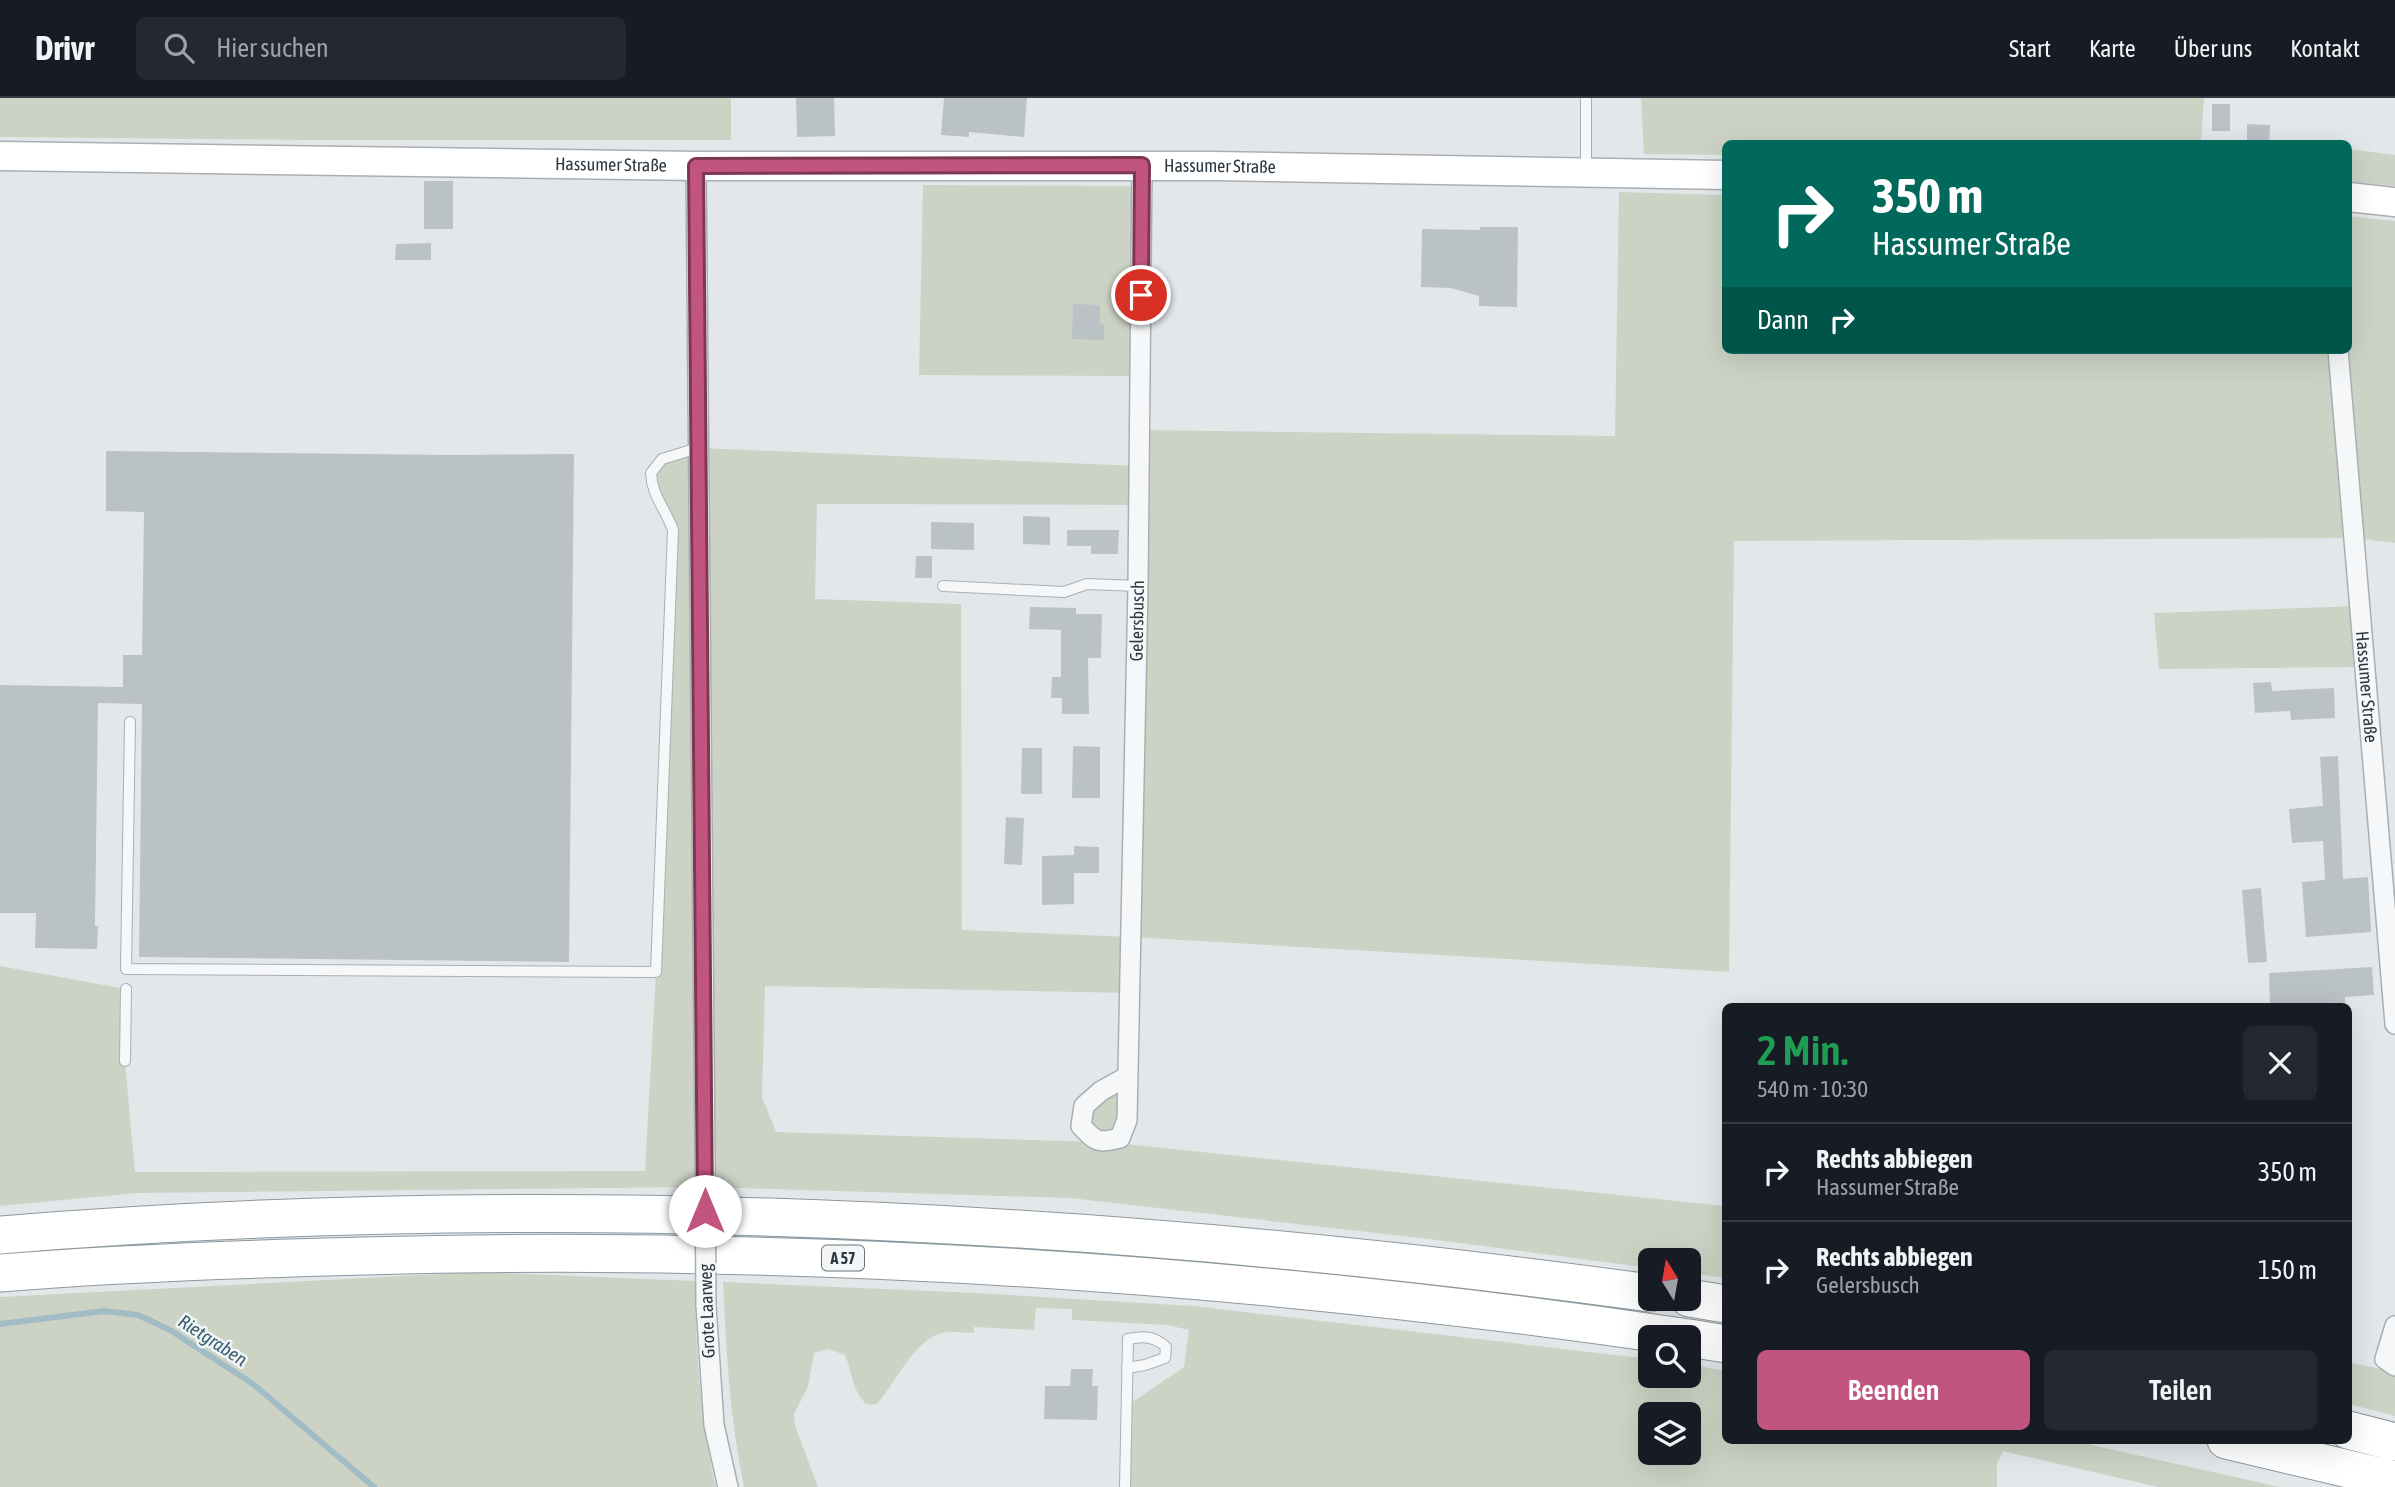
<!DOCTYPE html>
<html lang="de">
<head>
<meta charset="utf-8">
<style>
  :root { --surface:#171b24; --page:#242831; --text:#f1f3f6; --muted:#9ea1a6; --line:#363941; --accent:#c2557f }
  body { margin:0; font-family:"Asap Condensed",sans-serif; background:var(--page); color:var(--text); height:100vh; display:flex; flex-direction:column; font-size:26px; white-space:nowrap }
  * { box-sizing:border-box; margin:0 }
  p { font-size:23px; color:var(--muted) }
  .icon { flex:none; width:38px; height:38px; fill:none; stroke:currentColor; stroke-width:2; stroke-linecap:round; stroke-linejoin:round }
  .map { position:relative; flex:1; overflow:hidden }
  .details { position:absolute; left:1722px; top:905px; width:630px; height:441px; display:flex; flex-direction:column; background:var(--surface); border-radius:10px; box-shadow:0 7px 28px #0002 }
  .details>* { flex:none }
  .hud { position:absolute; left:1722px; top:42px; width:630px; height:214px; border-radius:10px; box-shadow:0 7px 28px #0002; background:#00695c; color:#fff; overflow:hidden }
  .needle { width:46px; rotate:349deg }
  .fabs { position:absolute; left:1638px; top:1150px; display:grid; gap:14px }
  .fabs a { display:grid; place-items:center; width:63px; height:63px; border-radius:10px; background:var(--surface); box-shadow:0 7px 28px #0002; font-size:35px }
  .pin { position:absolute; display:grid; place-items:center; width:60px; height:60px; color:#fff; margin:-30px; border:4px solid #fff; border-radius:50%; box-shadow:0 2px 7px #0007 }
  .me { position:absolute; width:77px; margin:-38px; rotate:0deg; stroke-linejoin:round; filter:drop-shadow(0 0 5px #0008) }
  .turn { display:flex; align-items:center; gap:24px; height:147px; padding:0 35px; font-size:32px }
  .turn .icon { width:91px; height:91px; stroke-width:2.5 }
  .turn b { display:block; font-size:49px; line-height:60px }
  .then { display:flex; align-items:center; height:66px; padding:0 35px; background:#0003; gap:14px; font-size:26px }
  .round { display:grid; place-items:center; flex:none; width:74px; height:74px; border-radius:10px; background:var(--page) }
  .head { display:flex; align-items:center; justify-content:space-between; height:119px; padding:0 35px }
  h1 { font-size:42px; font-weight:600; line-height:52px; color:#1e9e55 }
  .action { display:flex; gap:14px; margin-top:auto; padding:14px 35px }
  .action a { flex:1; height:80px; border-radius:10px; background:var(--accent); color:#fff; font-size:28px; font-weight:600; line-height:80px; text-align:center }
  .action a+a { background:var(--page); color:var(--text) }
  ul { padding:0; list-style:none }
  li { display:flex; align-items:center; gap:21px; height:98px; padding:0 35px; border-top:2px solid var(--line) }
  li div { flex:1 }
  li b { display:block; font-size:26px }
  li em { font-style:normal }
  header { display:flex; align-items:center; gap:42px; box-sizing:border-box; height:98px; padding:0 35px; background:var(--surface); border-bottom:2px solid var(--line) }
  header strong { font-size:33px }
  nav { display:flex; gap:38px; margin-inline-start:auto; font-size:24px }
  .search { width:490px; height:63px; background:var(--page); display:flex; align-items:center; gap:18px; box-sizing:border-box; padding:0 24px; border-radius:10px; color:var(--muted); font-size:26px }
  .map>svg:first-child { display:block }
</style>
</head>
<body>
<header>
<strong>Drivr</strong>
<div class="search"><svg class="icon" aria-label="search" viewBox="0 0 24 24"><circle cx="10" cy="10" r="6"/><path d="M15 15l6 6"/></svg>Hier suchen</div>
<nav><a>Start</a><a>Karte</a><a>Über uns</a><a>Kontakt</a></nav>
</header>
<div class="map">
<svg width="2395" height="1389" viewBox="0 0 2395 1389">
  <rect width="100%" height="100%" fill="#e3e7ea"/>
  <!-- green -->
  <path fill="#ccd3c5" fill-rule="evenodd" d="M0 0H731V42H319L0 39Z
    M1641 0H2204L2201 45 1726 46 1725 57 1644 56Z
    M2349 51 2395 57V88L2349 84Z
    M923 87 1142 88 1140 278 919 277Z
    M1619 94 1725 97 1726 252H2348L2349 118 2395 123V445L2353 440 1734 443 1729 874 1131 839 1130 895 765 888 762 999 776 1034 1098 1044 1084 1008 1117 984 1127 1022 1105 1044 1725 1108V1180L1689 1175V1162H1650V1170L1437 1142 1070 1100 705 1089 137 1095 0 1108V868L126 891 125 964 135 1074 645 1073 656 874 673 432 651 375 662 361 698 350 1139 368 1140 332 1615 338ZM817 406 1139 407 1131 839 962 832 961 506 815 501Z
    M2359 508 2364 569 2159 571 2154 515Z
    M479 1174 695 1183C696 1253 700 1321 716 1389H0V1199Z
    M723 1184 976 1195 1193 1208 1650 1261V1278H1689V1266L1725 1273 1726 1342H2069L2280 1389H2158L2003 1353 1997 1365V1389H1131V1305L1184 1269 1189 1232 1167 1227 1072 1222V1211L1036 1210 1034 1232 974 1229V1235C965 1235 954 1233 946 1234 916 1238 896 1284 878 1305 856 1316 852 1272 845 1257L828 1251 814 1255 808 1289 794 1316 795 1328 818 1389H744C730 1321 726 1253 723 1184ZM1650 1316H1689V1354H1650Z
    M2348 1264 2395 1274V1318L2349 1306Z"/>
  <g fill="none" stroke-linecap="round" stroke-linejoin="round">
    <!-- stream -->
    <path stroke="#a2bcc6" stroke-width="6" d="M0 1226 104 1213 138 1217 170 1232 253 1286 374 1389"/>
  </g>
  <!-- building -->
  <path fill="#bbc2c6" d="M796 0H834L835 38 797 39Z
    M944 0H1027L1024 39 969 34V39L941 37Z
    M2212 6H2230V33H2212Z
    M2247 26 2270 27 2269 46H2247Z
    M424 83H453V131H424Z
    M1480 129H1518L1517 209 1479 208V198L1451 190 1421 189 1422 131 1480 132Z
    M431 145V162H395L396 146Z
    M1073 206 1100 207V226L1104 227V242L1072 241Z
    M106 353 454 357 574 356 569 864 139 859 142 606 98 605 95 828H98L97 851 35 850 36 815H0V587L123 589V557H142L144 414 106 413Z
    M1023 418 1050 419V447L1023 446Z
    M931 424 974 425V452L931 451Z
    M1067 432H1119L1118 456H1091V448H1067Z
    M916 458H932V480H915Z
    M1030 509 1076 510V516H1102L1101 560H1088L1089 616H1062V600H1051L1052 579H1061V532L1029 531Z
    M2271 584 2272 593 2334 590 2335 620 2291 622 2290 613 2255 615 2253 585Z
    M1073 648 1100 649V700H1072Z
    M1022 650H1042V696H1021Z
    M2338 658 2343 781 2368 779 2371 834 2306 839 2302 784 2325 782 2323 743 2292 745 2289 711 2323 708 2320 659Z
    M1006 719 1024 720 1022 767 1004 766Z
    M1074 748 1099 749V775H1074V806L1042 807V758L1074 757Z
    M2261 790 2267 864 2248 865 2242 792Z
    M2372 869 2374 897 2345 899V908H2318V906L2270 908 2269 875Z
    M1071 1271H1093L1092 1288H1098L1097 1322 1044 1321 1045 1288H1070Z"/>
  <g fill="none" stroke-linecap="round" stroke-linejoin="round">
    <defs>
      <path id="lane" d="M1586 0V74
        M943 488 1064 494 1087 486 1138 488
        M130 624 126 871 656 874 673 432C665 410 652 398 651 375L662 361 698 350
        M125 963 126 891
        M1125 1389 1128 1241C1144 1238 1154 1238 1166 1249L1165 1260 1145 1267 1127 1270"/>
      <g id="street">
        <path d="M696 68 705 1059"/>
        <path id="s1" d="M2338 252 2395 926"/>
        <path id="s2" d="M1128 978 1101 993 1084 1008 1081 1028C1097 1045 1098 1045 1120 1040L1127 1022 1138 488 1142 67"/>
        <path d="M706 1207 714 1327 728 1389"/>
        <path d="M2395 1228 2385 1261 2395 1268"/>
      </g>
      <g id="secondary">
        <path id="s3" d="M0 58 696 68H1214L1726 77"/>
        <path d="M2348 99 2395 104"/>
      </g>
      <path id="highway" d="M0 1137C550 1092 1104 1120 1650 1195
        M0 1175C121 1165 243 1161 364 1158 805 1146 1245 1175 1682 1239
        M1689 1200 1726 1206
        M1689 1240 1726 1246
        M2348 1332 2395 1344
        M2226 1342 2395 1382"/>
    </defs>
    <!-- lane casing -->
    <use href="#lane" stroke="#a8afb4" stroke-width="12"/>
    <!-- street casing -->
    <use href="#street" stroke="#a8afb4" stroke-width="22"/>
    <!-- secondary casing -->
    <use href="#secondary" stroke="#a8afb4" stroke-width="31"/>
    <!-- highway casing -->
    <use href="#highway" stroke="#8c989f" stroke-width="39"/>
    <!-- lane -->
    <use href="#lane" stroke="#f6f7f8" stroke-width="10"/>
    <!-- street -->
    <use href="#street" stroke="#f6f7f8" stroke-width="19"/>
    <!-- secondary -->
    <use href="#secondary" stroke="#fff" stroke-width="28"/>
    <!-- highway -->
    <use href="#highway" stroke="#fff" stroke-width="37"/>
    <defs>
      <path id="street-bridge" d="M705 1059 706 1207"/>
    </defs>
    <!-- street-bridge casing -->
    <use href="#street-bridge" stroke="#a8afb4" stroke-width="22" stroke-linecap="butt"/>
    <!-- street-bridge -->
    <use href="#street-bridge" stroke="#f6f7f8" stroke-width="19"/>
  </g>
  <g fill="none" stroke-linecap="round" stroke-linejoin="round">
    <defs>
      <path id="route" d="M705 1113 696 68 1142 67 1141 197"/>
    </defs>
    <!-- route casing -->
    <use href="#route" stroke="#7e3753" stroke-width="18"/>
    <!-- route -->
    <use href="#route" stroke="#c2557f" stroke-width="12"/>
  </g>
  <g text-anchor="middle" stroke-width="5" stroke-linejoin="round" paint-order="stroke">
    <!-- shield labels -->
    <rect fill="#f3f6f7" stroke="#687178" stroke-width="2" x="822" y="1147.5" width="42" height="25" rx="5"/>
    <g font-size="16" font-weight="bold" fill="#2c3841">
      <text x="843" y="1166">A 57</text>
    </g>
    <!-- street labels -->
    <g font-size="18" fill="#2c3841" stroke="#f3f6f7">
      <text dy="6" stroke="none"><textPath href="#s3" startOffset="611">Hassumer Straße</textPath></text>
      <text dy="6" stroke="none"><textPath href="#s3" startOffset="1220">Hassumer Straße</textPath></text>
      <text dy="6" stroke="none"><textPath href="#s2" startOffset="637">Gelersbusch</textPath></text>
      <text dy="6" stroke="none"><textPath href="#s1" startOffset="338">Hassumer Straße</textPath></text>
      <text transform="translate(707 1213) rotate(-92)" y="6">Grote Laarweg</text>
    </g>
    <!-- water labels -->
    <g font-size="19" font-style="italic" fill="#3a5f71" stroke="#f3f6f7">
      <text transform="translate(213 1242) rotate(33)" y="7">Rietgraben</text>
    </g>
  </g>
</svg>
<div class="fabs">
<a><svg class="needle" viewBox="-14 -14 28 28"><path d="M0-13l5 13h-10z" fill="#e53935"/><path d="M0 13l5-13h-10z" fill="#9ea1a6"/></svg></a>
<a><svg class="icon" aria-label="search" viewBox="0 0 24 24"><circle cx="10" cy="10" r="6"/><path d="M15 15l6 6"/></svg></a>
<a><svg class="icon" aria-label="layers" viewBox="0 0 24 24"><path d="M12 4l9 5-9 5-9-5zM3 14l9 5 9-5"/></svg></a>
</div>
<div class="pin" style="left:1141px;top:197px;background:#d93025"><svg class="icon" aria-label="arrive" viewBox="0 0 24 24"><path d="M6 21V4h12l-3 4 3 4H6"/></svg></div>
<svg class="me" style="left:705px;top:1113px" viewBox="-20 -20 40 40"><circle r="19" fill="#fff"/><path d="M0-13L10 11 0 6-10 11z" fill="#c2557f"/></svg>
<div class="hud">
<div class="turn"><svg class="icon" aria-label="right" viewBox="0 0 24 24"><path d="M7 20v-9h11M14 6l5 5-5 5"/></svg><div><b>350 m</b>Hassumer Straße</div></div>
<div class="then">Dann<svg class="icon" aria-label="right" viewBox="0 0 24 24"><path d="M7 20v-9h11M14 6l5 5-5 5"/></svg></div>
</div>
<section class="details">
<div class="head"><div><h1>2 Min.</h1><p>540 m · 10:30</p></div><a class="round"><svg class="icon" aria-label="close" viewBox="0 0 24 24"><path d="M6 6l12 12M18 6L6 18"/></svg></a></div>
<ul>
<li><svg class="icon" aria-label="right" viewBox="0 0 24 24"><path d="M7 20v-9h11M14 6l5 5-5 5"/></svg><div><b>Rechts abbiegen</b><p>Hassumer Straße</p></div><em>350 m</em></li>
<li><svg class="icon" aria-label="right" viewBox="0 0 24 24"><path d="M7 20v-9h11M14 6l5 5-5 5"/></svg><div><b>Rechts abbiegen</b><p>Gelersbusch</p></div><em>150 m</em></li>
</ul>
<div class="action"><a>Beenden</a><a>Teilen</a></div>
</section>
</div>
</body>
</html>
